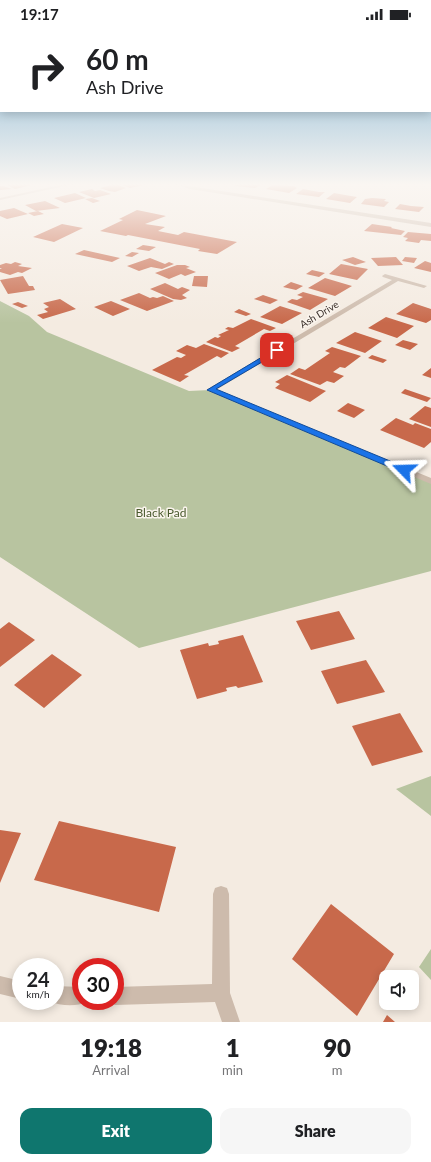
<!DOCTYPE html>
<html lang="en">
<head>
<meta charset="utf-8">
<style>
  :root { --surface:#fff; --page:#f6f6f6; --text:#202124; --muted:#757577; --accent:#0f766e }
  body { margin:0; font-family:Lato,sans-serif; background:var(--page); color:var(--text); height:100vh; display:flex; flex-direction:column; font-size:15px; white-space:nowrap }
  * { box-sizing:border-box; margin:0 }
  p { font-size:13px; color:var(--muted) }
  .icon { flex:none; width:22px; height:22px; fill:none; stroke:currentColor; stroke-width:2; stroke-linecap:round; stroke-linejoin:round }
  .map { position:relative; height:994px; overflow:hidden }
  .drawer { display:flex; flex-direction:column; background:var(--surface); flex:1 }
  .drawer>* { flex:none }
  .top-card { position:absolute; left:0px; top:0px; width:431px; height:84px; box-shadow:0 2px 10px #0003; background:#fff; color:var(--text); overflow:hidden }
  .fabs { position:absolute; left:379px; top:942px; display:grid; gap:8px }
  .fabs a { display:grid; place-items:center; width:40px; height:40px; border-radius:8px; background:var(--surface); box-shadow:0 2px 10px #0003; font-size:20px }
  .speed { position:absolute; left:12px; top:930px; display:flex; gap:8px; font-size:20px; font-weight:700; text-align:center }
  .speed>* { display:grid; place-content:center; width:52px; height:52px; border-radius:50%; background:var(--surface); box-shadow:0 2px 10px #0003; line-height:1 }
  .speed small { font-size:10px; font-weight:400 }
  .speed .limit { border:6px solid #d22; background:#fff; color:#111 }
  .pin { position:absolute; display:grid; place-items:center; width:34px; height:34px; color:#fff; margin:-17px; border-radius:8px; box-shadow:0 2px 6px #0006 }
  .me { position:absolute; width:44px; margin:-22px; rotate:292deg; stroke-linejoin:round; filter:drop-shadow(0 0 3px #0008) }
  .turn { display:flex; align-items:center; gap:14px; height:84px; padding:0 20px; font-size:18px }
  .turn .icon { width:52px; height:52px; stroke-width:2.5 }
  .turn b { display:block; font-size:28px; line-height:34px }
  .eta { display:flex; justify-content:space-evenly; align-items:center; height:68px; text-align:center }
  .eta b { font-size:24px; font-weight:800; line-height:28px }
  .button { display:flex; gap:8px; margin-top:auto; padding:8px 20px }
  .button a { flex:1; height:46px; border-radius:12px; background:var(--accent); color:#fff; font-size:16px; font-weight:800; line-height:46px; text-align:center }
  .button a+a { background:var(--page); color:var(--text) }
  .status { display:flex; justify-content:space-between; align-items:center; height:28px; padding:0 20px; background:var(--surface); direction:ltr }
  .status svg { height:11px; fill:currentColor }
  .map>svg:first-child { display:block }
</style>
</head>
<body>
<div class="status"><b>19:17</b><svg viewBox="0 0 49 12"><path d="M0 12V9h3v3zM5 12V6h3v6zM10 12V3h3v9zM15 12V0h3v12zM26 1h20v11H26zM47 4h2v5h-2z"/></svg></div>
<div class="map">
<svg width="431" height="994" viewBox="0 0 431 994">
  <rect width="100%" height="100%" fill="#f4ebe1"/>
  <!-- green -->
  <path fill="#b8c4a0" d="M0 273 29 288 47 304 189 363 210 362 431 453V543L139 620 0 529Z
    M431 748V788L396 761Z
    M431 921V952L419 939Z"/>
  <!-- building -->
  <path fill="#c8694b" d="M5 156H29L32 157 15 161Z
    M116 156 126 160 115 164 109 163 100 160Z
    M126 156H144V157L130 160 122 157Z
    M238 156H262L255 160 235 158Z
    M273 157 294 158 297 160 289 165 266 161Z
    M0 158H3L12 161 0 162Z
    M92 161 95 163 100 162 111 166 94 170 79 164Z
    M303 161 319 164H325L319 169 296 166Z
    M75 165 86 170 65 175 54 170Z
    M334 165 345 167 357 169 350 175 326 171Z
    M92 170 100 173 93 175 85 171Z
    M372 170 386 171 384 173 389 174 384 179 361 176 365 171Z
    M45 173 60 180 36 183 25 177Z
    M400 176 411 178 424 179 419 184 395 181Z
    M14 180 28 186 7 191 0 188V183Z
    M137 182 166 188 145 196 165 199 158 203 178 207 184 204 237 214 217 226 198 223 200 221 128 207 126 208 100 203 123 192 119 191Z
    M38 183 44 186 34 188 28 185Z
    M62 196 83 200 54 214 33 209Z
    M372 196 392 199 391 200 405 203 401 207 364 203Z
    M408 204 431 206V213L421 212 419 215 405 213 408 210 403 209Z
    M143 217 156 219 149 223 136 221Z
    M84 222 120 230 112 234 75 226Z
    M132 224 139 225 132 229 125 228Z
    M353 229 366 234 355 237 342 232Z
    M396 229 403 237 378 238 371 230Z
    M405 229 417 230 414 235 402 233Z
    M150 230 165 236 169 234 174 236 162 241 151 239 139 243 127 238Z
    M425 233 431 235V244L414 240Z
    M15 234 22 236 18 238 32 240 22 245 18 244 10 247 0 244V241H2L0 240V237L6 235 11 236Z
    M341 236 368 241 357 252 329 246Z
    M177 237H185L190 239 186 240 196 244 185 248 181 246 169 251 155 245Z
    M312 242 325 245 319 249 306 246Z
    M23 248 29 258H33L35 262 8 266 0 252Z
    M194 248H208L207 259 192 258Z
    M325 250 352 258 335 268 308 260Z
    M291 254 303 258 296 262 283 259Z
    M165 255 178 261 182 259 190 262 182 267 187 270 181 272 173 271 150 261Z
    M303 264 328 271 310 282 287 274 292 271 297 272 303 269 297 267Z
    M139 265 150 270 153 269 157 270 163 268 174 273 147 283 120 272Z
    M263 267 278 272 270 276 254 271Z
    M60 271 76 281 43 291 37 287 48 284 44 281 49 279 43 275Z
    M111 273 130 281 113 288 94 279Z
    M18 274 28 278 22 280 12 276Z
    M413 275 431 281V292L426 295 396 286Z
    M280 278 302 285 282 296 260 289Z
    M239 281 251 286 246 288 234 284Z
    M386 289 414 298 397 310 368 300Z
    M251 291 276 300 270 303 264 301 235 318 240 320 232 324 206 314 215 309 218 310 221 308 218 307 229 302 225 301 228 299 233 300Z
    M355 304 382 313 365 325 336 315Z
    M403 312 418 316 410 322 395 317Z
    M204 316 229 325 221 330 217 328 184 347 189 348 180 354 152 342 177 329 181 330 186 327 176 323 187 317 196 320Z
    M332 319 361 328 345 340 340 339 333 344 344 348 334 355 327 353 320 357 290 346 299 340 305 342 330 325 325 323Z
    M372 327 387 332 383 335 368 330Z
    M431 340V350L422 347Z
    M287 347 326 363 310 374 275 360 280 356 275 354Z
    M405 361 431 370 427 374 401 365Z
    M348 375 365 382 354 390 337 383Z
    M425 378 431 380V399L409 391Z
    M396 390 413 397 415 395 431 401V414L424 420 380 402Z
    M339 583 355 611 311 622 296 593Z
    M9 594 35 612 0 639V601Z
    M243 607 263 654 238 660 236 658 226 660 227 663 197 671 180 622 208 615 209 618 219 616 218 613Z
    M52 626 82 647 44 680 14 657Z
    M366 632 385 664 337 676 321 643Z
    M400 685 423 724 372 738 352 698Z
    M59 793 176 819 159 884 34 852Z
    M0 802 21 805 0 855Z
    M331 876 394 926 357 988 292 931Z
    M387 987 395 994H383Z"/>
  <g fill="none" stroke-linecap="round" stroke-linejoin="round">
    <!-- minor -->
    <path fill="#cdbbac" fill-rule="evenodd" d="M65 156H74L0 172V170Z
      M175 156 431 195V199L190 161Z
      M385 246 427 258 424 260 398 253 216 362 431 450V456L206 362 392 252 383 249 382 248Z
      M221 858 227 860 229 866 230 965 240 994H222L215 974 115 977 109 974 108 973H115V959L212 956 213 866 215 860Z
      M0 948 21 953V971L0 966Z
      M55 958 81 959V973H88L87 974C76 979 60 978 49 973H55Z"/>
  </g>
  <!-- sky -->
  <linearGradient id="sky" x2="0" y2="1"><stop stop-color="#7eb2d2"/><stop offset="0.53" stop-color="#faf6f2"/><stop offset="1" stop-color="#faf6f2" stop-opacity="0"/></linearGradient>
  <rect width="431" height="295" fill="url(#sky)"/>
  <!-- route -->
  <path fill="#1a73e8" stroke="#114b97" d="M277 320 280 322 279 324 216 361 407 440 408 442 407 444H401L207 362Z"/>
  <g text-anchor="middle" stroke-width="3" stroke-linejoin="round" paint-order="stroke">
    <!-- far-street labels -->
    <g font-size="10" fill="#3b302b" stroke="#fbf5ee">
      <text transform="translate(319 286) rotate(-31)" y="4">Ash Drive</text>
    </g>
    <!-- park labels -->
    <g font-size="12" fill="#4a5a2e" stroke="#fbf5ee">
      <text x="161" y="489">Black Pad</text>
    </g>
  </g>
</svg>
<div class="fabs">
<a><svg class="icon" aria-label="sound" viewBox="0 0 24 24"><path d="M4 9h4l5-4v14l-5-4H4zM17 9q2 3 0 6"/></svg></a>
</div>
<div class="speed"><div>24<small>km/h</small></div><div class="limit">30</div></div>
<div class="pin" style="left:277px;top:322px;background:#d93025"><svg class="icon" aria-label="arrive" viewBox="0 0 24 24"><path d="M6 21V4h12l-3 4 3 4H6"/></svg></div>
<svg class="me" style="left:404px;top:442px" viewBox="-20 -20 40 40"><path d="M0-17L14 15 0 8-14 15z" fill="#1a73e8" stroke="#fff" stroke-width="4"/></svg>
<div class="top-card">
<div class="turn"><svg class="icon" aria-label="right" viewBox="0 0 24 24"><path d="M7 20v-9h11M14 6l5 5-5 5"/></svg><div><b>60 m</b>Ash Drive</div></div>
</div>
</div>
<section class="drawer">
<div class="eta">
<div><b>19:18</b><p>Arrival</p></div>
<div><b>1</b><p>min</p></div>
<div><b>90</b><p>m</p></div>
</div>
<div class="button"><a>Exit</a><a>Share</a></div>
</section>
</body>
</html>
